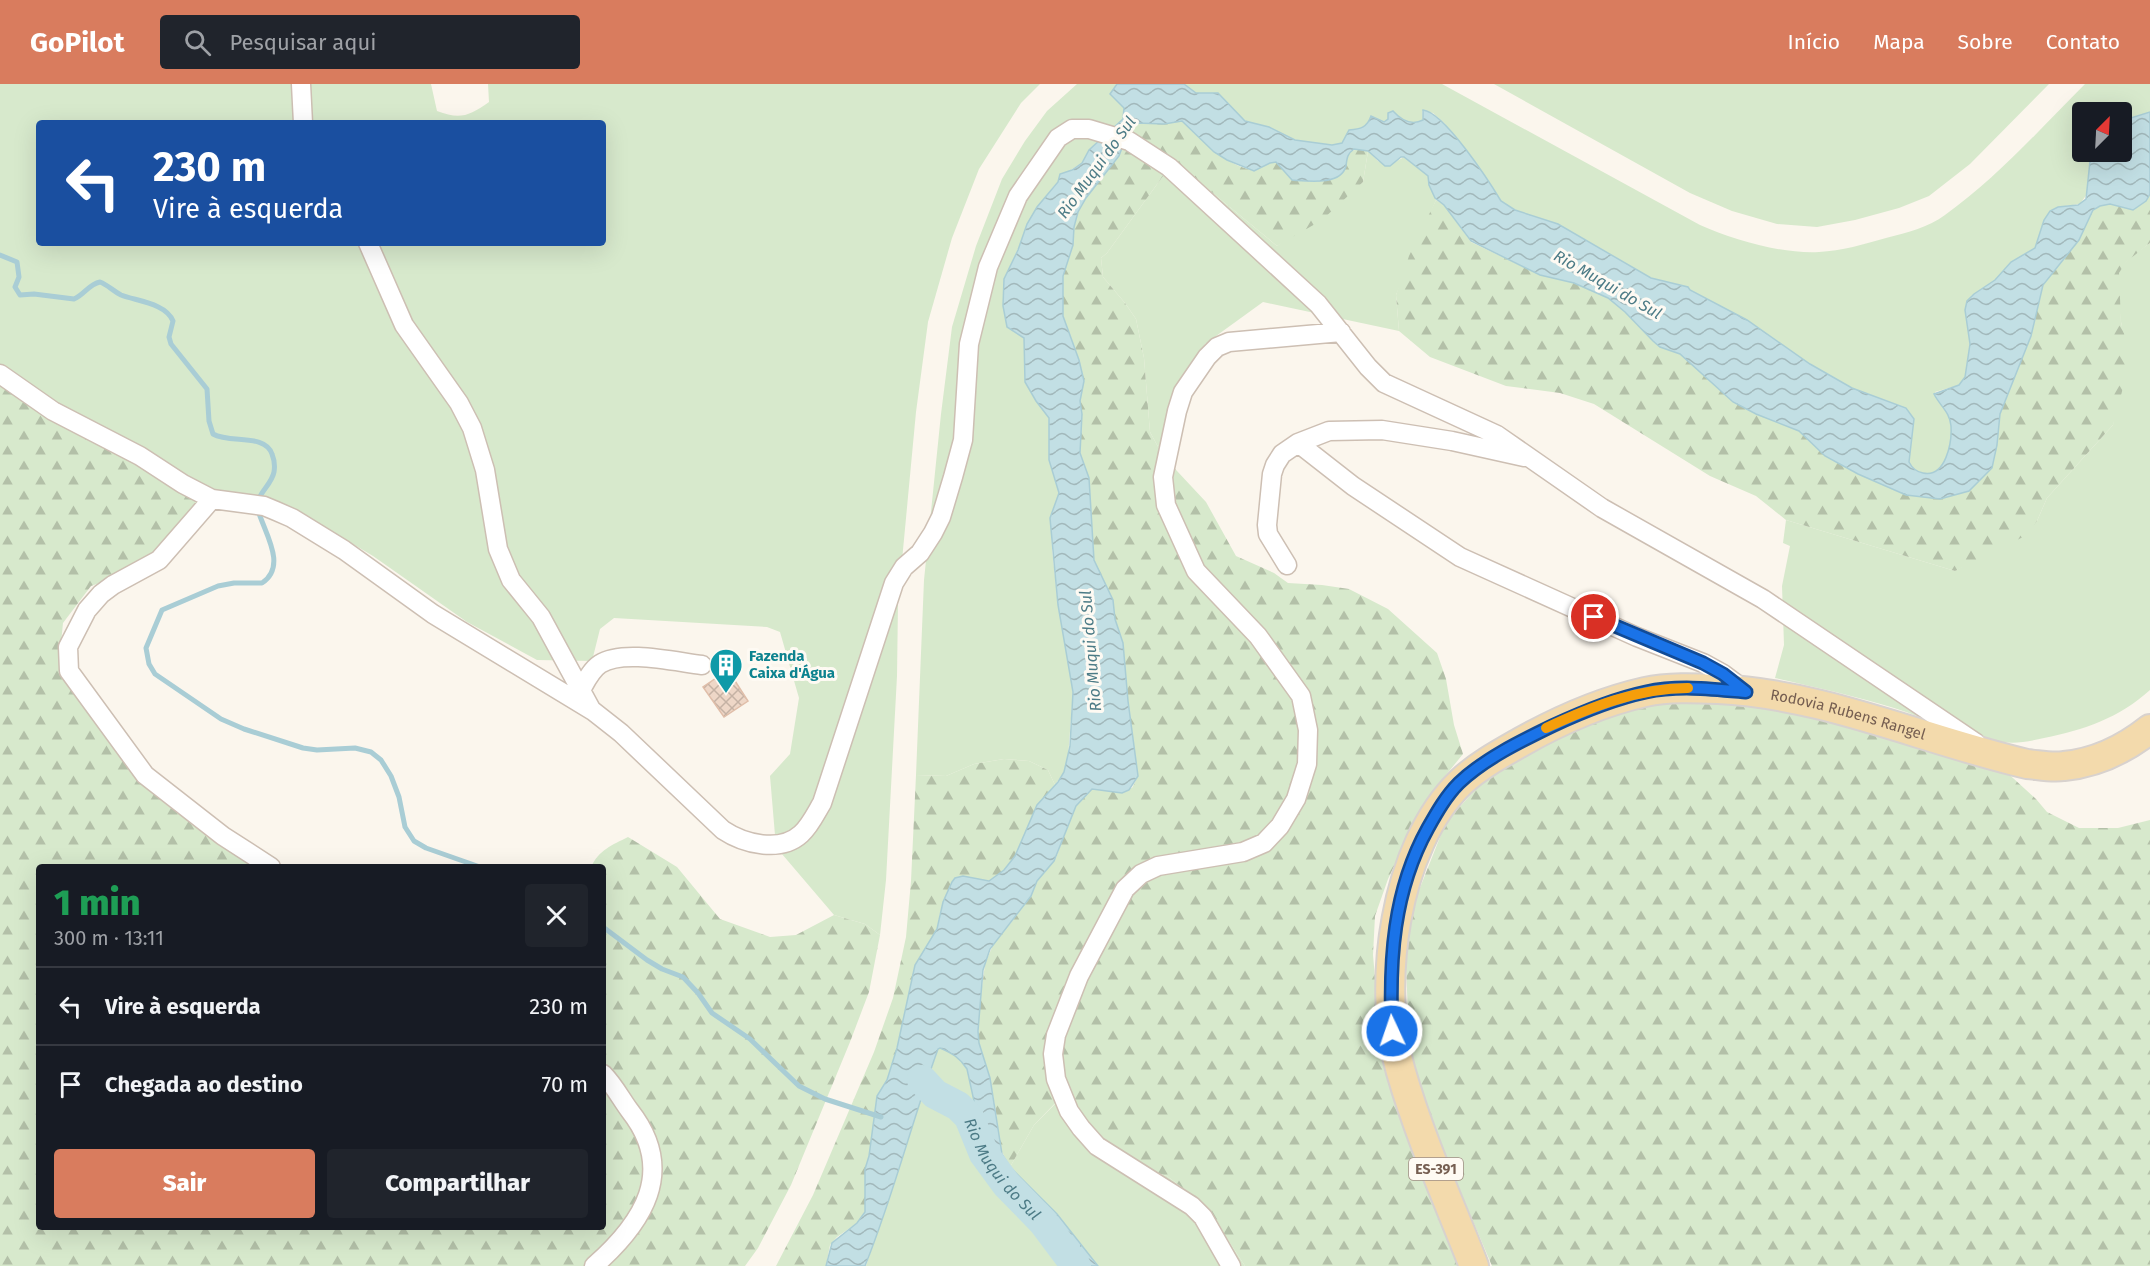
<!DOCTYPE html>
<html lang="pt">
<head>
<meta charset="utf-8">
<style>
  :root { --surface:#171b24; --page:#20242c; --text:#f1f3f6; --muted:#9ea1a6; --line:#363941; --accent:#d97c5e }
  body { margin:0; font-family:"Fira Sans",sans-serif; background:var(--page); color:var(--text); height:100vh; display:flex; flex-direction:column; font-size:22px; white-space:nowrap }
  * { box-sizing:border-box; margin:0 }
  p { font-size:20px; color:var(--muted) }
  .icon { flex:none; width:33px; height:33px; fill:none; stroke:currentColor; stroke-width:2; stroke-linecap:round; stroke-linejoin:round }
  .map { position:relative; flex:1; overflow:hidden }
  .details { position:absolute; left:36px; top:780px; width:570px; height:366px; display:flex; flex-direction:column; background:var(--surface); border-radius:6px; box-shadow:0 6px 24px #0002 }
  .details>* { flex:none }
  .hud { position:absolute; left:36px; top:36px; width:570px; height:126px; border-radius:6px; box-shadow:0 6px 24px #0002; background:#1a4fa0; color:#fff; overflow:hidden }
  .needle { width:39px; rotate:24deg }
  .controls { position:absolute; left:2072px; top:18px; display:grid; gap:12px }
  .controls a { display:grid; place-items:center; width:60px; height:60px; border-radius:6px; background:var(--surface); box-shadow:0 6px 24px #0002; font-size:30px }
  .pin { position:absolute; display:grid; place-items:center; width:51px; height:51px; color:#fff; margin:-26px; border:3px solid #fff; border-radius:50%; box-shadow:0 2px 6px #0007 }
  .me { position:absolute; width:66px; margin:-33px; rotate:357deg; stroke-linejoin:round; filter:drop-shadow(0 0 4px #0008) }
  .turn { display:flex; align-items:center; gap:21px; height:126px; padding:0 18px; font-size:27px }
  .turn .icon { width:78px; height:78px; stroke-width:2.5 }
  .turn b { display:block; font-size:42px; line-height:51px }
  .round { display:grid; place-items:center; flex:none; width:63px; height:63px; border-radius:6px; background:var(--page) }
  .summary { display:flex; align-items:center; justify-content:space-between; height:102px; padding:0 18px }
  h1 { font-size:36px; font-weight:800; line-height:45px; color:#1e9e55 }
  .action { display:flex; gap:12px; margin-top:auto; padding:12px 18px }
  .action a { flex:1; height:69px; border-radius:6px; background:var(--accent); color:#fff; font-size:24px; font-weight:800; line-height:69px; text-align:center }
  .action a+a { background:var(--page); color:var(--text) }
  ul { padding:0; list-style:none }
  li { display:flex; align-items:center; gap:18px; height:78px; padding:0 18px; border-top:2px solid var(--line) }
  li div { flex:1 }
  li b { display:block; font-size:22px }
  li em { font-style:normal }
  header { display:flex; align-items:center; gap:36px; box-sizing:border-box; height:84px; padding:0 30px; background:var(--accent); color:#fff }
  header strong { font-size:28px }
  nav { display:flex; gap:33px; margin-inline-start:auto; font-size:21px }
  .search { width:420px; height:54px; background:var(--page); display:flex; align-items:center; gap:15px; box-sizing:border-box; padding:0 21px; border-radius:6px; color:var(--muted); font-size:22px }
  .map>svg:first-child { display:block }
</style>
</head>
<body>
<header>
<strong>GoPilot</strong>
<div class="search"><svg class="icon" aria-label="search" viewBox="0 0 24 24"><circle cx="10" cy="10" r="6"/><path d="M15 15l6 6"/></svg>Pesquisar aqui</div>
<nav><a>Início</a><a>Mapa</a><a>Sobre</a><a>Contato</a></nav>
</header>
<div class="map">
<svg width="2150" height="1182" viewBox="0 0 2150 1182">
  <defs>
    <pattern id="forest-firs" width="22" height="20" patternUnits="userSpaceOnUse" patternTransform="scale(1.5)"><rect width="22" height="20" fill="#d7e9cc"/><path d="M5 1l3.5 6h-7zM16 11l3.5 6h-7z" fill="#b3c0a8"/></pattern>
    <pattern id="water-waves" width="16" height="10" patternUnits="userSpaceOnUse" patternTransform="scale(1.5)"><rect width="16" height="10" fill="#c2dfe4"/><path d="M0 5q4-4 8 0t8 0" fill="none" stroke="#a2b8bb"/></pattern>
    <pattern id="building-cross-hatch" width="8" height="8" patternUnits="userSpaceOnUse" patternTransform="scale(1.5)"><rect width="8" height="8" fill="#eed7c7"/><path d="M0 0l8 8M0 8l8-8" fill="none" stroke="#c5b2a4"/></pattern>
  </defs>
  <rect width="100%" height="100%" fill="#fbf6ed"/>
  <!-- grass -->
  <path fill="#d7e9cc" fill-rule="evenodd" d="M0 0H431L437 27C460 36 469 32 489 18L488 0H1040L1021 19 979 85 952 154 928 238 916 328 898 519 897 592 886 796 880 851 865 840 834 831 776 763 770 692 790 670 799 614 780 548 767 543 614 534 600 545 592 577 537 576 467 538 373 472 291 423 251 414 198 421 158 377 47 319 0 282ZM39 39H603V159H39Z
    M1077 0H1117L1110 10 1124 24 1123 35 1089 66 1082 79 1069 87 1053 103 1027 140 1024 152 1004 195 1007 243 1024 254 1025 298 1036 317 1048 330 1050 339 1049 376 1059 409 1051 434 1052 465 1058 521 1073 608 1068 673 1064 688 1055 701 1048 686 1029 677 1004 675 974 680 946 692 916 691 924 496 941 330 952 243 976 162 1002 95 1025 57 1047 27Z
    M1184 0H1442L1700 141C1734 156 1781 170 1819 168 1841 167 1865 160 1886 154 1906 149 1929 143 1945 131 1997 94 2040 45 2085 0H2150V28L2121 37V28H2110L2097 19 2092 20 2086 28H2082V68H2091L2087 110 2080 120 2058 123 2044 136 2035 164 2011 178 1995 196 1971 212 1967 234 1970 260 1965 293 1959 301 1935 308C1940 321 1950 328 1951 342 1953 357 1946 393 1924 389 1917 388 1912 384 1909 378L1914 335 1898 321 1852 304 1810 280 1747 236 1690 206 1688 203 1651 194 1558 140 1515 126 1501 117 1445 40 1433 29 1422 27 1423 36C1412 41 1402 37 1394 28L1388 31V35L1384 38 1371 32C1368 41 1362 47 1352 45L1347 50 1342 59 1332 61 1295 56 1269 43 1247 38 1234 27 1219 10 1196 9Z
    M1494 0H2049L1970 80 1929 112 1899 124 1855 136 1817 143 1777 140 1732 127 1690 109Z
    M1368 67 1378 77 1388 82 1404 73 1428 92 1429 99 1436 116 1396 211 1399 247 1263 218 1205 260 1163 372 1150 348 1144 274 1136 235 1125 219 1103 193 1101 174 1107 169 1174 77 1277 162 1363 98Z
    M2150 159V606C2119 634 2084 646 2044 654 2031 657 2016 660 2003 658 1965 654 1930 635 1894 624 1855 612 1815 603 1775 594L1784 561 1782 502 1790 462 1783 459 1786 436 1955 487 2037 437 2047 414 2113 341 2123 248C2120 237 2117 199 2119 189 2122 176 2140 167 2150 159Z
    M940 964C952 969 960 974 967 985L979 1040 992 1079 1065 1182H866L938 965Z
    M1065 1010 1144 1085 1167 1092 1205 1121 1245 1182H1098L1057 1130 1010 1083 1034 1041Z"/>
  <!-- forest -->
  <path fill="url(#forest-firs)" d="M1173 37H1183C1209 61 1218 77 1254 87L1270 79 1276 78 1292 96C1307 97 1337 102 1344 85 1347 79 1346 73 1351 67L1359 65 1368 67 1363 98 1322 136 1277 162 1174 77 1107 169 1101 174 1103 193 1125 219 1136 235 1144 274 1150 348 1163 372 1206 418 1236 472 1274 489 1288 499 1322 501 1349 505 1388 525 1437 569 1446 595 1454 641 1463 670 1437 702 1415 739 1388 795 1375 832 1373 871 1381 961 1465 1182H1245L1205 1121 1167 1092 1144 1085 1103 1056 1064 1010 1034 1041 1010 1083 1000 1064 996 1028 990 994 979 959 978 934 985 880 995 856 1010 840 1031 812 1037 797 1056 774 1073 728 1079 717 1092 705 1132 704 1138 692 1128 617 1123 559 1115 535 1113 516 1094 476 1089 394 1080 369 1082 330 1080 317 1083 292 1079 276 1063 232V192L1073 161 1074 143 1078 128 1086 114 1119 72 1128 48 1137 39 1164 40Z
    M2150 110V159L2126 178 2119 189 2121 239 2131 274 2113 341 2047 414 2037 437 2025 452 1955 487 1786 436 1756 412 1710 392 1594 320 1560 309 1506 302 1430 273 1399 247 1396 211 1409 172 1436 116 1444 121 1471 158 1540 191 1574 199 1608 214 1625 228 1653 257 1660 263 1680 270 1733 318 1757 330 1799 347 1825 372 1858 390 1906 411 1969 407 1992 384 1997 361 2000 330 2035 237 2039 209 2043 201 2079 155 2093 126 2100 122 2110 120 2133 126 2146 117Z
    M0 282 47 319 159 377 198 421 156 472 122 491 91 502 63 539 59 579 132 689 168 722 236 768 255 783H39V1143H603V783H591C599 766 612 761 628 753L677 783 720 835 770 853 796 851 834 831 865 840 880 851 869 908 850 958 791 1101 758 1164 745 1182H0Z
    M1738 613 2002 684 2036 715 2047 728 2079 744H2118L2150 736V1182H1492L1438 1055 1410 969 1404 844 1446 738 1484 696 1519 663 1647 614Z
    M1004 675 1029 677 1048 686 1055 701 1037 721 1015 772 1002 789 992 796 986 797 963 792 955 794 950 801 940 829 937 845 915 881 897 964 887 996 877 1012 869 1072 865 1085V1128L857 1139 837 1153 830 1161 826 1182H776L813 1111 874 968 893 914 906 853 911 797 916 691 946 692 974 680Z"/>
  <!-- water -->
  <path fill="url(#water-waves)" stroke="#a9cdd5" stroke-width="1.5" d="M1117 0H1184L1196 9H1218L1245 37 1269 43 1295 56 1332 61 1342 59 1349 46C1360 45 1367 44 1371 32L1384 38 1388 35V29L1393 27C1401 36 1411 42 1423 36V26C1444 28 1489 97 1501 117L1515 126 1558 140 1651 194 1688 203 1690 206 1747 236 1810 280 1852 304 1906 324 1914 335 1909 378C1912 384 1917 388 1923 389 1946 394 1952 358 1951 342 1950 328 1940 322 1934 310L1959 301 1965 293 1970 260 1965 226 1967 217 1974 210 1995 196 2011 178 2035 164 2044 136 2050 127 2058 123 2078 121 2086 115 2091 68H2121V37L2150 28V110L2146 117 2133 126 2110 120 2100 122 2093 126 2079 156 2043 201 2031 252 2000 330 1997 361 1992 384 1969 407 1940 415 1906 411 1858 390 1825 372 1799 347 1756 330 1733 318 1680 270 1660 263 1653 257 1625 228 1608 214 1574 199 1540 191 1471 157 1444 121 1435 114 1429 101 1428 92 1404 73H1401L1390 82H1385L1368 67 1354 65C1347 70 1347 74 1346 82 1341 102 1307 97 1292 96L1276 78 1270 79 1254 87 1227 76 1214 68 1182 37 1164 40 1137 39 1128 48 1119 72 1086 114 1078 128 1074 143 1073 161 1063 192V232L1079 276 1084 297 1080 317 1082 330 1080 369 1089 394 1094 476 1113 516 1115 535 1123 559 1128 617 1138 692 1129 706 1122 709 1092 705 1076 722 1054 777 1037 797 1031 812 990 865 983 886 978 947 979 959 990 994 1002 1070 1010 1083 1057 1130 1098 1182H1065L992 1079 979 1040 967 985C960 974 952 969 940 964L938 965C912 1037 894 1110 865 1182H826L832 1159 857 1139 865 1128V1085L869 1072 877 1012 887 996 897 964 915 881 937 845 943 818 952 798 955 794 963 792 989 797 1004 786 1015 772 1037 721 1058 698 1064 688 1070 662 1073 608 1058 521 1050 434 1059 409 1049 376V334L1036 317 1025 298 1024 254 1007 243 1003 222 1004 195 1018 166 1027 140 1037 123 1058 98 1060 90 1072 86 1082 79 1089 66 1123 35 1124 24 1110 10Z
    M2097 19 2104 21 2110 28H2086L2092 20Z"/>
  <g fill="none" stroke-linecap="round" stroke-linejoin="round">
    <!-- stream -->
    <path stroke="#a9cdd5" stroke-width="5" d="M0 171 17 178 19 193 15 203 20 211 34 210 74 215C84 211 89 200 100 198 108 201 113 207 121 211 136 217 166 219 173 237L169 253 171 260 207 305 209 337 213 350C230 360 265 349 272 370 274 375 275 382 274 388 272 399 261 407 258 417
      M258 426C264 448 288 482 262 499H234L218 502 162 526 146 564 149 580 155 590 221 635 244 645 303 664 317 666 355 664 371 668 381 676 391 692 399 713 405 743 414 757 426 764 480 783
      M603 843 647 876 662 885 683 893 698 909 712 929 750 955 799 1002 825 1015 881 1033"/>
    <!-- river -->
    <path stroke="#c2dfe4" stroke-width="30" id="s1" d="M922 996 935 1010 958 1022 969 1033 984 1070 1006 1100 1043 1138 1076 1182"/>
  </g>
  <!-- building -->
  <path fill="url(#building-cross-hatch)" stroke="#e0bea9" stroke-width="1.5" d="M728 586 748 617 724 633 703 603Z"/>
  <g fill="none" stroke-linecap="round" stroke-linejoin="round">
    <defs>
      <path id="street" d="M301 0 303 39
        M368 159 404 241 459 319 472 344 485 386 498 465 511 496 541 533 591 625
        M0 290 53 327 140 372 183 400 212 415 264 422 276 427 292 434 344 466 433 530 593 627 621 649 723 746C744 760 780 769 801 750 810 742 816 729 822 719L894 499 904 483 920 469 933 449 941 433 953 393 963 356 969 260 988 183 1018 112 1058 54 1072 45H1089L1129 57 1169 83 1318 220 1368 283 1384 299 1497 351 1602 424 1763 515 1976 659
        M1298 359 1353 402 1460 473 1637 553 1703 579 1723 590 1743 605
        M212 415 159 476 113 501 101 510 87 526 68 563 69 587 145 691 223 752 271 783
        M1287 481 1268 450 1267 441 1272 390 1275 381 1282 370 1298 359 1329 347 1382 346 1452 357 1524 373
        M581 606C586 597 591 586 600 580 623 565 676 578 702 581
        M594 1182C643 1139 677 1087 630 1027 621 1015 614 1001 603 990
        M1231 1182 1203 1133 1192 1122 1097 1062 1081 1044 1069 1027 1056 995 1053 970 1056 951 1079 892 1125 805 1141 790 1158 782 1243 768 1264 759 1280 742 1296 715 1307 680 1308 646 1301 612 1258 552 1196 487 1166 421 1163 393 1177 327 1183 308 1207 273 1217 263 1229 258 1341 248"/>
      <g id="primary">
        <path id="s2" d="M1474 1182C1449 1118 1420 1054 1401 988 1376 903 1394 762 1461 698 1478 682 1500 670 1521 658 1560 636 1601 618 1645 608 1668 603 1694 604 1718 605 1824 610 1924 656 2027 680 2039 681 2052 684 2064 682 2096 679 2126 664 2150 645"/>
      </g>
    </defs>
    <!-- street casing -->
    <use href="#street" stroke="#cdbfb3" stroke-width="21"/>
    <!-- primary casing -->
    <use href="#primary" stroke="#d8d2ce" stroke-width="32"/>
    <!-- street -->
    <use href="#street" stroke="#fff" stroke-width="18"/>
    <!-- primary -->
    <use href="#primary" stroke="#f3daac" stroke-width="28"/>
  </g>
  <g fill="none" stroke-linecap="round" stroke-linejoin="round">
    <defs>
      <path id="route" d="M1392 947C1389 876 1393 807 1428 744 1437 728 1446 712 1459 699 1484 675 1521 657 1552 642 1582 628 1613 615 1646 608 1678 601 1713 605 1746 608L1723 590 1703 579 1594 533"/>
    </defs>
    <!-- route casing -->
    <use href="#route" stroke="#114b97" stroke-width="15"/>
    <!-- route -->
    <use href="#route" stroke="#1a73e8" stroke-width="10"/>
    <!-- slow -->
    <path stroke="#f59e0b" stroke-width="10" d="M1546 644C1591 623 1638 604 1688 604"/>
  </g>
  <!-- icons -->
  <defs>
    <symbol id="building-pin" viewBox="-11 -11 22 30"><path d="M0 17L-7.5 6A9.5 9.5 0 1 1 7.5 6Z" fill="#0f9aa8" stroke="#fefaf3"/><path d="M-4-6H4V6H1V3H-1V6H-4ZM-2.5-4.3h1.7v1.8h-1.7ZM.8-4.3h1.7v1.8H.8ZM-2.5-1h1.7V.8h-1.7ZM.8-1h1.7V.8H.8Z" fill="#fff"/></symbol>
  </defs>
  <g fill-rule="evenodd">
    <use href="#building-pin" x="707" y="562" width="38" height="52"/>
  </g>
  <g text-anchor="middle" stroke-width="6" stroke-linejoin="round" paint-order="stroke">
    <!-- shield labels -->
    <rect fill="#fefaf3" stroke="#9e8d82" stroke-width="1.5" x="1409" y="1074" width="54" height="22" rx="4.5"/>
    <g font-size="14" font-weight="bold" fill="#755e51">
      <text x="1436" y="1090">ES-391</text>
    </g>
    <!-- culture labels -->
    <g font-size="15" font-weight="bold" fill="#0d838f" stroke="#fefaf3" text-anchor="start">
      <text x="749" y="577">Fazenda<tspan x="749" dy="17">Caixa d'Água</tspan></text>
    </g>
    <!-- street labels -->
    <g font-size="15" fill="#755e51" stroke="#fefaf3">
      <text dy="5" stroke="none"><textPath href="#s2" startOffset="928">Rodovia Rubens Rangel</textPath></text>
    </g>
    <!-- water labels -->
    <g font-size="16" font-style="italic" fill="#4c7b86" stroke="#fefaf3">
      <text transform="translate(1096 83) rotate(-54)" y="6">Rio Muqui do Sul</text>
      <text transform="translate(1608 200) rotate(30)" y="6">Rio Muqui do Sul</text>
      <text transform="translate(1090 567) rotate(-95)" y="6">Rio Muqui do Sul</text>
      <text dy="6" stroke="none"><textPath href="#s1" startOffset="123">Rio Muqui do Sul</textPath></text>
    </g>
  </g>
</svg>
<div class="controls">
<a><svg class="needle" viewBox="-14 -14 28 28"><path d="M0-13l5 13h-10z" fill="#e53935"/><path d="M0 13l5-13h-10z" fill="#9ea1a6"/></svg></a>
</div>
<div class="pin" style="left:1594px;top:533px;background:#d93025"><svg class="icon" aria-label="arrive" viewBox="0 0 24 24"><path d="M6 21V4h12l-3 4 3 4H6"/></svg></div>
<svg class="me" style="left:1392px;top:947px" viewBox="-20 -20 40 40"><circle r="17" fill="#1a73e8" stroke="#fff" stroke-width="3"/><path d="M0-11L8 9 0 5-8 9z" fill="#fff"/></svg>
<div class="hud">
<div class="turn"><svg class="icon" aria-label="left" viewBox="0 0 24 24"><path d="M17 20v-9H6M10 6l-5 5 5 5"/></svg><div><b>230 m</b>Vire à esquerda</div></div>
</div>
<section class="details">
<div class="summary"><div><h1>1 min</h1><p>300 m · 13:11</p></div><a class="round"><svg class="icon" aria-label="close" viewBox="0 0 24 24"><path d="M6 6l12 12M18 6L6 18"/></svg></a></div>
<ul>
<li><svg class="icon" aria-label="left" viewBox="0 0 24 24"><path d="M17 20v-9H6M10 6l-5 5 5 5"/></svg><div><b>Vire à esquerda</b></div><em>230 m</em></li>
<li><svg class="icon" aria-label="arrive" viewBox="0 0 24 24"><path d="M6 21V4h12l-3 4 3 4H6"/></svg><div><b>Chegada ao destino</b></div><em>70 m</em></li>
</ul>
<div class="action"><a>Sair</a><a>Compartilhar</a></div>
</section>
</div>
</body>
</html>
